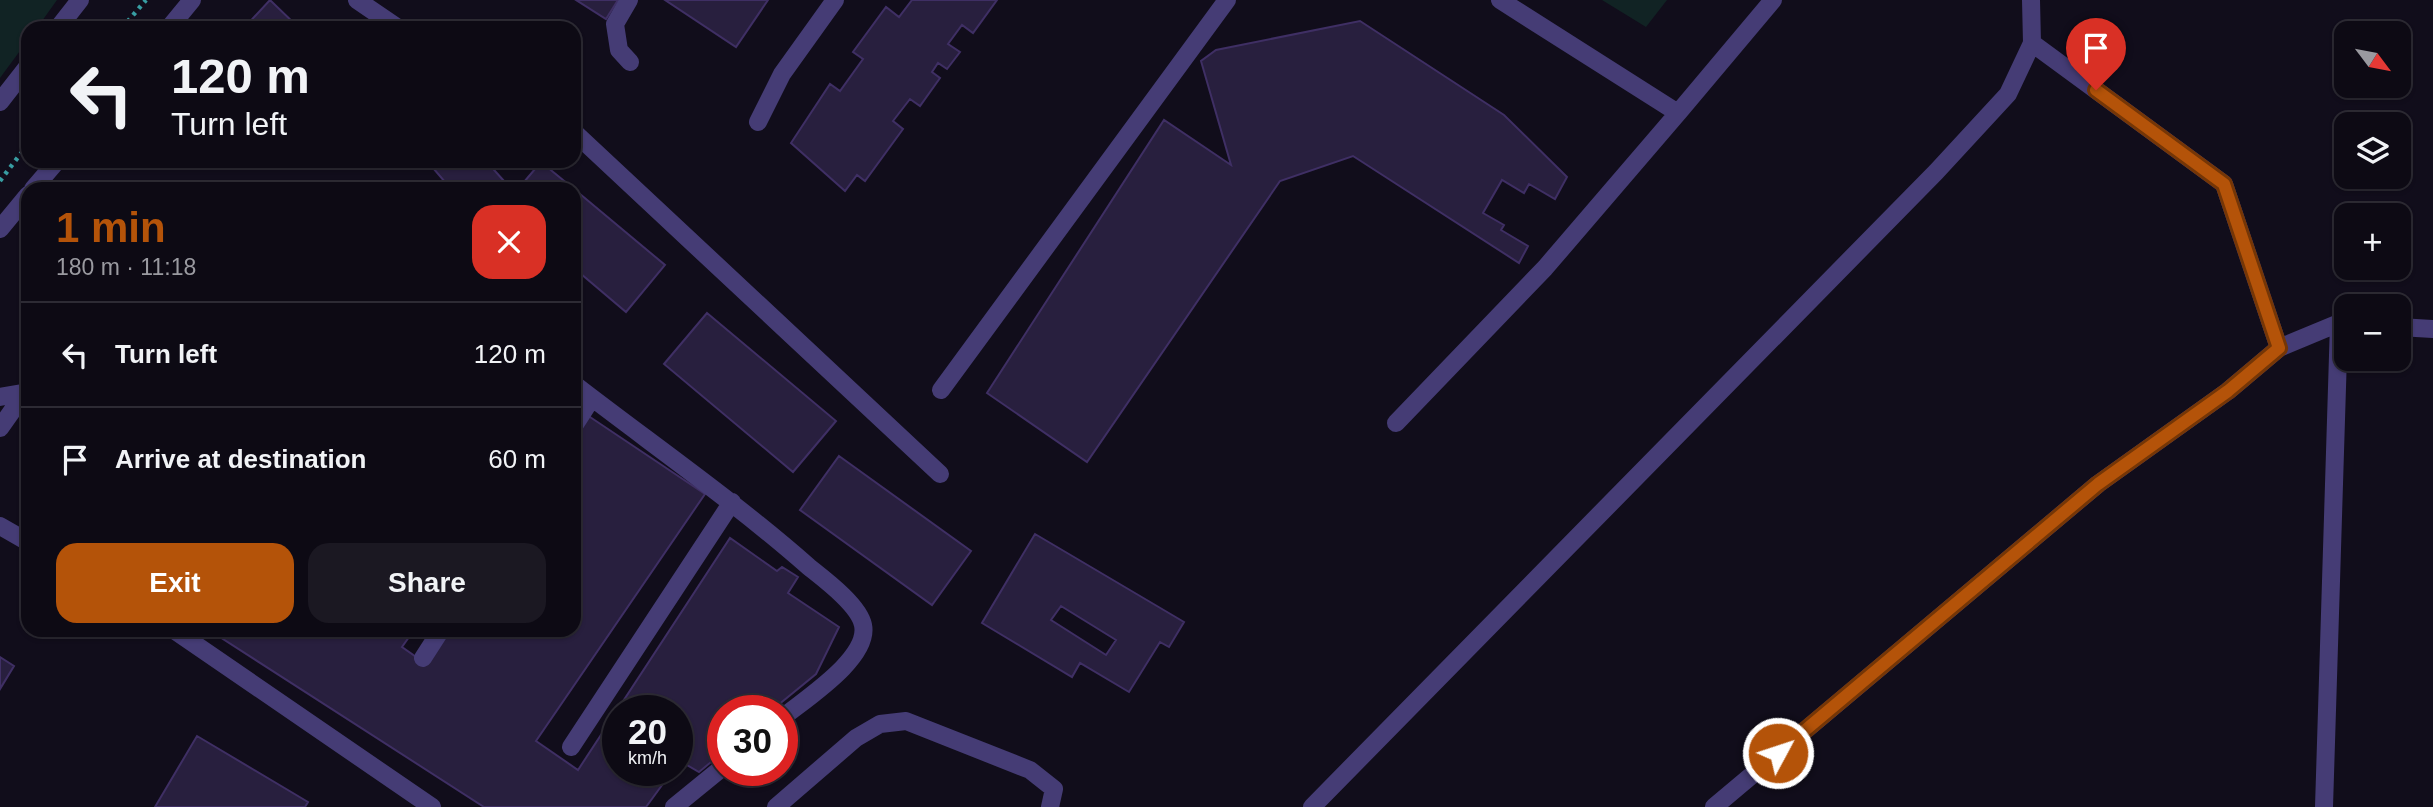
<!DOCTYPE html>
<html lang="en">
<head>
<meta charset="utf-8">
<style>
  :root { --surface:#0d0a14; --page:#1b1822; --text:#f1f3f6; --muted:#9a9aa0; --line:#2d2b34; --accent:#b45309 }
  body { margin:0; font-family:Arial,sans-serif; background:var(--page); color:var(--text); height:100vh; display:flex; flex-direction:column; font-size:26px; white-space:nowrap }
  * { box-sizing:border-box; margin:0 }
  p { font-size:23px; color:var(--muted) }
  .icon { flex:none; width:38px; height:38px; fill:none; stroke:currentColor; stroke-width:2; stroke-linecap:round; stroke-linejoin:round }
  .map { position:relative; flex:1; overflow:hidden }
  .side { position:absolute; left:21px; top:182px; width:560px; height:455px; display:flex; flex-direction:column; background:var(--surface); border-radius:21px; box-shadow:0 2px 5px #0004,0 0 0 2px var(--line) }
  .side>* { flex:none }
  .hud { position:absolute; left:21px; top:21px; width:560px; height:147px; border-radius:21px; box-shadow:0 2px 5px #0004,0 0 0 2px var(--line); background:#0d0a14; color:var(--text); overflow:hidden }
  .needle { width:46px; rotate:122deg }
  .fabs { position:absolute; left:2334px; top:21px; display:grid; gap:14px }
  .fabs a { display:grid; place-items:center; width:77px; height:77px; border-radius:14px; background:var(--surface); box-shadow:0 2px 5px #0004,0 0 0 2px var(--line); font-size:35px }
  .speed { position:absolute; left:602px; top:695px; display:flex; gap:14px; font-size:35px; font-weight:700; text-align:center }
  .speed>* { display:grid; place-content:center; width:91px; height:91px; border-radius:50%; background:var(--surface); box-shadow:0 2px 5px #0004,0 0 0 2px var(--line); line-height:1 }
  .speed small { font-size:18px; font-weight:400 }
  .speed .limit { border:10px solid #d22; background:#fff; color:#111 }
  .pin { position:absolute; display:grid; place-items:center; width:60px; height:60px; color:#fff; margin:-72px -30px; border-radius:50% 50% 50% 0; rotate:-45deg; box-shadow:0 0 7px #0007 }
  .pin .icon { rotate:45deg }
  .me { position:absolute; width:77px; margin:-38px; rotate:50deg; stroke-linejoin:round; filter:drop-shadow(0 0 5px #0008) }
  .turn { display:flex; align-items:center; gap:24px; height:147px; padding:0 35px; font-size:32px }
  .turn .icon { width:91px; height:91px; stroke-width:2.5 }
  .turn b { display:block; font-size:49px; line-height:60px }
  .round { display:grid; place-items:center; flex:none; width:74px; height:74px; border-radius:21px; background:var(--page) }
  .headline { display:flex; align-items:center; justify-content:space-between; height:119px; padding:0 35px }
  h1 { font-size:42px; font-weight:700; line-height:52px; color:var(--accent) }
  .cta { display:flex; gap:14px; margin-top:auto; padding:14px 35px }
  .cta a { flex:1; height:80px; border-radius:21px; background:var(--accent); color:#fff; font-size:28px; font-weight:700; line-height:80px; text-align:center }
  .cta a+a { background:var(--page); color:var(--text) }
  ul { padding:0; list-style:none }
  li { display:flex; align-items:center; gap:21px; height:105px; padding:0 35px; border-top:2px solid var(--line) }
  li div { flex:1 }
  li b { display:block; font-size:26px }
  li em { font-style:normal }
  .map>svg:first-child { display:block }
</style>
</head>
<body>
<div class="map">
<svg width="2433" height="807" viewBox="0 0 2433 807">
  <rect width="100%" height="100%" fill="#110d1b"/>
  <!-- green -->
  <path fill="#112324" d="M0 0H57L37 28H28V40L0 78Z
    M1602 0H1667L1646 27Z"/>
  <!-- building -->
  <path fill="#281f3e" stroke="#3f2f64" stroke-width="2" fill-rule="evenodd" d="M270 0 299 28H244Z
    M576 0H618L606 19Z
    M665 0H768L736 47Z
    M912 0H997L973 33 962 25 948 44 960 52 947 69 938 63 932 72 940 78 920 106 910 99 893 121 903 129 865 181 857 175 845 191 791 143 830 84 840 91 863 59 853 52 886 7 899 17Z
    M1360 21 1504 115 1567 177 1555 199 1529 184 1524 193 1502 180 1483 213 1504 225 1501 230 1528 246 1519 263 1353 156 1280 181 1087 462 987 393 1164 120 1231 165 1201 61 1216 50Z
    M427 161H486L504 181 495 189H451Z
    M541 162 574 189H518Z
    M574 189 665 265 626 312 574 268Z
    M707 313 836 421 793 472 664 364Z
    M587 415 705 494 536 741 578 770 730 538 777 571 782 567 798 577 788 593 839 627 816 674 772 710H723V752L699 772 680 761 677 764V710H618V770H673L646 807H484L209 630H414L402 647 422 661 443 630H574V434Z
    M839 456 971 551 932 605 800 510Z
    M1035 534 1184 622 1169 647 1160 642 1129 692 1080 663 1072 677 982 623ZM1061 606 1116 640 1106 655 1051 620Z
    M0 657 14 666 0 689Z
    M197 736 308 802 305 807H155Z"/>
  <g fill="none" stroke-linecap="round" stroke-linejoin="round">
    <!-- path -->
    <path stroke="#389da2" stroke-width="4.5" stroke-dasharray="3.5 5" stroke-linecap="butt" d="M122 28 146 0
      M0 181 28 144"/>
    <!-- service -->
    <path stroke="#453c75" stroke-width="18" d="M357 0 398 28
      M629 0 615 24 619 50 630 62
      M1500 0 1678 113 1773 0
      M758 122 782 74 835 0
      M574 132 940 474
      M574 384C653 445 734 501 809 567 824 579 859 605 863 625 870 658 805 699 782 718
      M941 390 1227 0
      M0 397 28 392
      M1396 423 1545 268 1678 113
      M574 426 592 398
      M0 428 24 394
      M0 526 28 542
      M174 630 432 807
      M423 658 441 630
      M571 747 732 502
      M674 807 723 767
      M776 807 856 738 880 724 906 721 1030 770 1054 789 1050 807"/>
    <!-- minor -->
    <path stroke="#453c75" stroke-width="18" d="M2032 43 2224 184 2279 348
      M2399 327 2433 329
      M1312 807 1936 172 2008 94 2032 43 2031 0
      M1714 807 2098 484 2228 391 2279 348 2339 323 2347 324
      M2324 807 2339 323"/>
    <!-- tertiary -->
    <path stroke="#453c75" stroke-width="18" d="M58 28 80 0
      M169 28 192 0
      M0 102 28 66
      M33 189 57 161
      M0 229 28 195"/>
  </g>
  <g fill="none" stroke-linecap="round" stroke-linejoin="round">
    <defs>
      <path id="route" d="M1778 753 2098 484 2228 391 2279 348 2224 184 2096 90"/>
    </defs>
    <!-- route casing -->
    <use href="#route" stroke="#753606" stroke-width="18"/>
    <!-- route -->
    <use href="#route" stroke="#b45309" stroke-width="12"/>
  </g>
</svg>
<div class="fabs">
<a><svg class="needle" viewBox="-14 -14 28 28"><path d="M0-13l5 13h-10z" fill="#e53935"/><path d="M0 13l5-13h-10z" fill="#9a9aa0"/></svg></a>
<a><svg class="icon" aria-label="layers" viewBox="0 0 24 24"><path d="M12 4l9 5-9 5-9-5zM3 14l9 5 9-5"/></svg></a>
<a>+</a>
<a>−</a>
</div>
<div class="speed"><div>20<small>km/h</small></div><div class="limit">30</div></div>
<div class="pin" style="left:2096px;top:90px;background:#d93025"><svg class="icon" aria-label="arrive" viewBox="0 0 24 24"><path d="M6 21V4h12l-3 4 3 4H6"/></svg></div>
<svg class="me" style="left:1778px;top:753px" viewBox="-20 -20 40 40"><circle r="17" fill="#b45309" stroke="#fff" stroke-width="3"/><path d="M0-11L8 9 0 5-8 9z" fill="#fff"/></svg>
<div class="hud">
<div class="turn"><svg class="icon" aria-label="left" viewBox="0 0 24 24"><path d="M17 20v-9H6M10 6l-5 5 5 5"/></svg><div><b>120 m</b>Turn left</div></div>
</div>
<section class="side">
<div class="headline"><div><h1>1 min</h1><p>180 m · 11:18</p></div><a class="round" style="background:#d93025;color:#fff"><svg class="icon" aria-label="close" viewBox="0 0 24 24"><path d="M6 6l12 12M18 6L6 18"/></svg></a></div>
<ul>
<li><svg class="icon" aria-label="left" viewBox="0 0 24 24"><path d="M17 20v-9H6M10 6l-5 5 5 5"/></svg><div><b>Turn left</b></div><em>120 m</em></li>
<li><svg class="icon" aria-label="arrive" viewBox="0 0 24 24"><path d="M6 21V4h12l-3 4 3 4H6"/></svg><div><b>Arrive at destination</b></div><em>60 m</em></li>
</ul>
<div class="cta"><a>Exit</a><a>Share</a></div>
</section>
</div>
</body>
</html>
